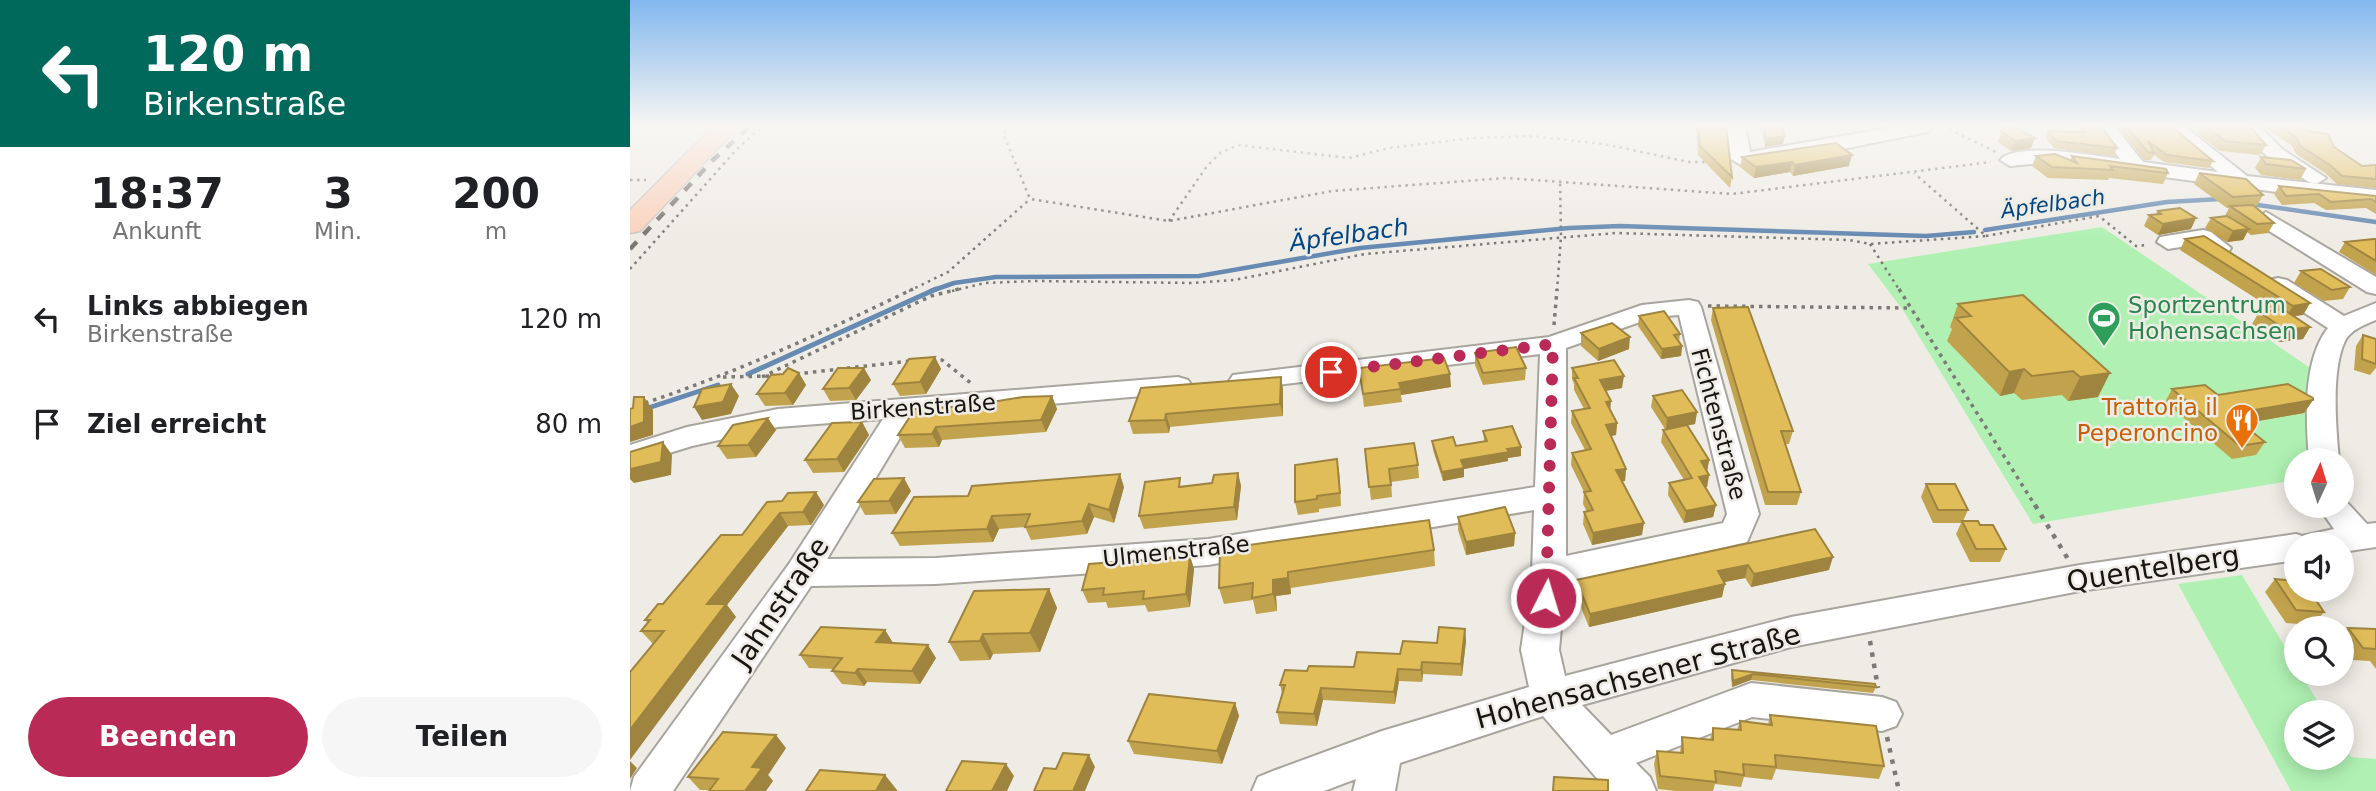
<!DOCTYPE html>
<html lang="de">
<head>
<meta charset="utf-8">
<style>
  :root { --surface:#fff; --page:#f6f6f6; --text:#202124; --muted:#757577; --accent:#b92a56 }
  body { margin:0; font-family:"DejaVu Sans",sans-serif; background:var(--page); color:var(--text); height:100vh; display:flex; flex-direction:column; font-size:26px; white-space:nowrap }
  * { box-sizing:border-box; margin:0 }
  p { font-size:23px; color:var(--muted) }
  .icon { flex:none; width:38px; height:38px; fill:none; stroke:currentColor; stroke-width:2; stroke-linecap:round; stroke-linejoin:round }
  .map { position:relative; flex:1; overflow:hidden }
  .drawer { display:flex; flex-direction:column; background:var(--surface); width:630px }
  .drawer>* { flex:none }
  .guide { background:#00695c; color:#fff; overflow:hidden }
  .needle { width:46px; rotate:4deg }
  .tools { position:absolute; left:1654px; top:448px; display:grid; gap:14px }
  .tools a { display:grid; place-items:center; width:70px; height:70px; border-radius:50%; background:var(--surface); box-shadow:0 4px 18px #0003; font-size:35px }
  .pin { position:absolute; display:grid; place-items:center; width:60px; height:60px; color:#fff; margin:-30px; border:4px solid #fff; border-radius:50%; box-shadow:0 2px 7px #0007 }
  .me { position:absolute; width:77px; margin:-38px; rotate:5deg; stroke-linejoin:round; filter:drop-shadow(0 0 5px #0008) }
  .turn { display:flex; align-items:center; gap:24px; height:147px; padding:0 28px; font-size:32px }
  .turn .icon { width:91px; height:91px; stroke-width:2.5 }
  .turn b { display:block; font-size:49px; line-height:60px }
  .eta { display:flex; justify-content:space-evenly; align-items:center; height:119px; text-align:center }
  .eta b { font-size:42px; font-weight:700; line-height:49px }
  .primary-button { display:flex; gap:14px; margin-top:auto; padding:14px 28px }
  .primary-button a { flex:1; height:80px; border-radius:42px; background:var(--accent); color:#fff; font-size:28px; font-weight:700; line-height:80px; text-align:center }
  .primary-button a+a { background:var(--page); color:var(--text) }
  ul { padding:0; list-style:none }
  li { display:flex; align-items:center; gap:21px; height:105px; padding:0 28px }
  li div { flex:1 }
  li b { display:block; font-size:26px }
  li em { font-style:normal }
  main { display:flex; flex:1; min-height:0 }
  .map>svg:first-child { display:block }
</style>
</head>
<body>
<main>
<section class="drawer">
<div class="guide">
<div class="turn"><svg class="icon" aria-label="left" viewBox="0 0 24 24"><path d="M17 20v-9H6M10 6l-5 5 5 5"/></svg><div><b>120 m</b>Birkenstraße</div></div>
</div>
<div class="eta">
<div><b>18:37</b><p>Ankunft</p></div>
<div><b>3</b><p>Min.</p></div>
<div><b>200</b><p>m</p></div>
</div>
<ul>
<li><svg class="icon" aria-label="left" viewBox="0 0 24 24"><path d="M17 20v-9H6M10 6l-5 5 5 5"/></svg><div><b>Links abbiegen</b><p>Birkenstraße</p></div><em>120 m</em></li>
<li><svg class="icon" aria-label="arrive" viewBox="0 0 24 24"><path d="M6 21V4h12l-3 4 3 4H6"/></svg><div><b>Ziel erreicht</b></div><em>80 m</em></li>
</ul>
<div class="primary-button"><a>Beenden</a><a>Teilen</a></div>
</section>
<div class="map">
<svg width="1746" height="791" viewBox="0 0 1746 791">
  <rect width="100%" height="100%" fill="#efece5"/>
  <!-- green -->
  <path fill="#b0f1b3" d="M1472 227 1707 386 1708 460H1666V480L1403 524 1273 310 1238 264Z
    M1612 575 1666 665V674H1671L1694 712H1666V758H1712V741L1721 757 1746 759V791H1661L1548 584Z"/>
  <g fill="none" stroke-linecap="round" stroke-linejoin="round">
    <!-- stream-far1 -->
    <path stroke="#678ab2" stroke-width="4.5" d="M1621 204 1746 222
      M1355 230 1537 202 1590 199
      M301 291 324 283 366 277 569 276 730 248 939 228 990 226 1296 236 1344 232"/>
    <!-- stream -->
    <path stroke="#678ab2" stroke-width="5" d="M118 374 306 289
      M15 409 88 385"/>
    <defs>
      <path id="minor" d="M1097 126H1115L1120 152 1270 126H1306L1297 132 1183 155 1111 165 1101 159Z
        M1479 126 1485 127 1513 162 1588 172 1535 127 1554 126 1617 176 1746 190V202L1700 199 1421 162 1380 166 1370 160C1386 141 1467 156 1490 159L1469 131Z
        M1615 126H1629L1652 149 1696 178 1686 184 1679 182 1638 157 1615 134 1613 130Z
        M1636 212 1746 277V294L1737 292 1628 224 1625 219Z
        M1573 230 1581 232 1601 248 1598 253H1582L1569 244 1538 249 1527 242 1530 237Z
        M1648 278 1657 280 1714 316 1746 303V320C1736 324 1720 330 1715 341 1701 370 1706 428 1709 460H1679C1676 421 1672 361 1698 328L1639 290 1636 285 1639 280Z
        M1059 300 1068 302 1071 307 1129 514 1117 542 935 583 929 650 935 676 1161 617 1450 565 1666 534 1672 536 1704 529 1688 506H1712V497L1737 524 1746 523V547L1712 552V544H1666V560L1450 591 1161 647 952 705 981 735 1121 683 1252 697 1266 702 1272 714 1266 726 1252 731 1122 717 1006 763 1020 777 1026 791H978L913 716 770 763 765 791H723L726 779 694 791H622L628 777 643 771 752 731 899 687 891 650 902 573 904 510 578 565 306 584 181 586 43 791H0L4 777 159 564 253 419 148 427 62 446 0 465V445L57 427 148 409 548 377 558 380 562 386 558 392 283 416 197 559 306 558 578 539 905 487 910 354 613 389 603 387 599 381 603 375 919 337 1012 305ZM1049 315 1097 514 1093 523 936 556V348L1024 317Z"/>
      <path id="major" d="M84 126H109L10 231 0 233V210Z"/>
    </defs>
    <!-- minor casing -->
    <use href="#minor" stroke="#a7a59e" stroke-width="4"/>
    <!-- major casing -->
    <use href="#major" stroke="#c7c7c6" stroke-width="3"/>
    <!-- path-far2 -->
    <path stroke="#7c7a76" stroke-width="2.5" stroke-dasharray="2.5 4.5" stroke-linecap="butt" d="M381 126 373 133 400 199 539 221 702 191 876 178 1102 194 1361 162
      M1313 126 1366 152
      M0 180H16
      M539 221 577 166 590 153 608 145 719 158 759 148 842 138 902 136 974 144 1059 162H1077
      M1356 236 1469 216 1506 246 1518 245
      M1240 244 1270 291
      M0 269 108 148 133 126
      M279 291 318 272 400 199
      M322 291 355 283 405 281 563 283 604 280 735 254 986 233 1219 240 1240 244 1356 236 1284 173
      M927 291 931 236 930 179"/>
    <!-- path-far1 -->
    <path stroke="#7c7a76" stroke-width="3.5" stroke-dasharray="3.5 5" stroke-linecap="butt" d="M1269 289 1406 507
      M1078 306 1280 308
      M924 325 927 289
      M302 360H312L342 384
      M166 374 280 361
      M93 377 145 376
      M132 377 301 296 329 289
      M15 403C108 372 194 332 283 289"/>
    <!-- path -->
    <path stroke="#7c7a76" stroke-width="4.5" stroke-dasharray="4.5 7" stroke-linecap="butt" d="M1405 505 1438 559
      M1240 641 1248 688
      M1257 737 1269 791"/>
    <!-- minor -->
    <use href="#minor" fill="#fff" fill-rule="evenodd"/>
    <!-- major -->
    <use href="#major" fill="#fad2bd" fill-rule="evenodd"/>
    <!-- rail -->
    <path stroke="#797772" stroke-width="4.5" stroke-dasharray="10 10" stroke-linecap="butt" d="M0 249 83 160 120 126"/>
  </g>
  <!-- wall -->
  <path fill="#c2a34d" d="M1066 126H1096L1102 177 1100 188 1068 155Z
    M1131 126H1152L1155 136 1153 144 1135 147Z
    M1453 126H1475L1472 127 1487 148 1484 156 1424 148 1416 138 1418 131 1449 132 1451 127H1455Z
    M1487 126H1541L1583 161 1579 168 1534 162 1524 155 1521 160H1514Z
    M1564 126H1620L1636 145 1630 155 1590 151 1568 134Z
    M1634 126H1676L1678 131 1732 166 1746 165V188L1707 184 1695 173 1666 154 1662 146Z
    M1371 131 1405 138 1401 148 1381 151 1368 142Z
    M1406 156 1440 160 1442 156 1538 173 1533 184 1479 178 1478 180 1418 178 1402 166Z
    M1112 157 1219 166 1163 176 1160 172 1124 178 1110 167Z
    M1631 157 1676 169 1670 180 1631 175 1625 168Z
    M1569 173 1633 195 1627 206H1625L1644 223 1638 233 1621 235 1617 232 1613 240 1597 242 1575 228 1581 218 1595 216 1599 208H1597L1564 184Z
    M1649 186 1746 196V214L1736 208 1696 210 1684 203 1652 205 1644 194Z
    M1528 211 1561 229 1528 235 1514 226 1519 215 1526 214Z
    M1555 239 1680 303 1673 315 1664 316 1680 327 1673 339 1649 342 1622 324 1629 312 1644 310 1550 250Z
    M1746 239V275L1709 252 1715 242Z
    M1671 271 1720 287 1713 299 1694 301 1664 283Z
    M1393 295 1468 397 1438 401 1432 395 1392 400 1384 393 1370 396 1317 341 1322 329 1320 327 1328 304Z
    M1083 308 1163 431 1159 444H1155L1171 492 1167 505H1135L1081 320Z
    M1009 316 1050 334 1049 342 1052 346 1051 356 1031 359 1008 326Z
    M951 333 999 349 968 361 951 346Z
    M1733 335 1746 339V368L1740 375 1724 370 1726 346Z
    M845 353 896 368 895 380 853 385 845 365Z
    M305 357 311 369 296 394 270 396 263 384Z
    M729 368 821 387 771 395 772 402 734 407Z
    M942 368 992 388 975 391 980 411 987 423 986 435 981 436 996 469 995 481H992L1012 535 962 545 953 524 954 512H957L953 504 954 492 941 465 942 453 955 450 941 423 942 411 954 409 944 390V384L942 379Z
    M169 373 176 385 163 405 135 406 127 394Z
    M241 380 226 400 200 401 193 389Z
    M653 389V416L540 427 539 433 503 434 499 421Z
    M1542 389 1588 395 1683 400 1674 413 1612 424 1635 442 1626 455 1602 459 1535 402Z
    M422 396 427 409 416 432 312 440 309 447 275 448 268 435 337 406Z
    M1023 396 1067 412 1065 424 1056 425 1079 460 1077 472 1079 475 1077 487H1075L1086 505 1083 517 1054 523 1038 495 1039 483 1054 480 1031 442 1033 430 1035 429 1021 407Z
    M232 422 239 435 214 472 183 473 175 460Z
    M146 430 126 457 97 459 88 446Z
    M853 431 891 447V456L878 458V461L834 469V477L813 481 803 450 802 441 826 446 854 441Z
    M735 449 788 465 789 478 761 482 762 497 741 500Z
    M709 472 711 506 689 509V512L668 515 665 502Z
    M608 473 611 486 607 520 514 529 509 516 553 486 582 483Z
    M1296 484 1338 510 1333 521 1350 525 1376 549 1370 562H1340L1326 534 1331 523H1303L1291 497Z
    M494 487 484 523 464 517 457 534 401 540 395 527 369 529 363 542 270 546 262 533 338 496Z
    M281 491 266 514 235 515 228 502Z
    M137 502 194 505 181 525 158 526 97 605 106 617 23 644 11 631 18 623 15 620 112 535Z
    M828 517 885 533 884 546 836 555 828 530Z
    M1185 529 1199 570 1121 587 1115 578 1094 582 1092 597 959 627 945 593 946 580Z
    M590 549 804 550 805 566 661 588V594L646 596 647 611 626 614 623 600 594 604 589 588Z
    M560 556 564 569 560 607 518 612 515 605 478 608 476 602 458 603 452 590Z
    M1645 579 1694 612 1683 625 1656 623 1635 592Z
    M419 589 427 608 410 652 363 654 360 660 330 661 319 642Z
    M1718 628 1746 629V669L1740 661 1722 660 1712 644V635Z
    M835 629 836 641 832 676 793 674 792 682 769 681 765 704 693 700 687 726 650 724 647 712 652 693 650 685 677 671 724 667 770 654 807 643Z
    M255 630 263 643 306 658 290 684 237 682 234 686 212 684 202 671 204 669 179 668 170 655Z
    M1102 670 1246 687 1243 693 1121 680 1102 687 1101 677Z
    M605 703 609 716 592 764 504 754 498 741Z
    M1140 715 1254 766 1249 779 1146 769 1142 780 1114 777 1111 787 1085 784 1083 791H1046L1028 789 1024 764 1027 751 1050 753 1052 737 1080 740 1083 728 1107 730 1110 721 1138 725Z
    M156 748 138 775 143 781 80 790H70L58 777Z"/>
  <!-- shaded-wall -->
  <path fill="#9e843f" d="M1155 136 1153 144 1135 147 1136 139Z
    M1405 138 1401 148 1381 151 1385 141Z
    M1222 155 1219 166 1163 176 1165 165Z
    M1162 162 1160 172 1124 178 1126 167Z
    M1566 218 1561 229 1528 235 1533 224Z
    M1619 229 1613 240 1597 242 1603 231Z
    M1680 303 1673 315 1656 317 1663 306Z
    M1680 327 1673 339 1649 342 1656 330Z
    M1000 337 999 349 968 361 969 349Z
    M1052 346 1051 356 1031 359 1032 349Z
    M305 357 311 369 296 394 290 382Z
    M234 368 241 380 226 400 219 388Z
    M1394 369 1384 393 1370 396 1379 372Z
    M169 373 176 385 163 405 155 393Z
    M1480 373 1468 397 1438 401 1450 377Z
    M820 374 821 387 771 395 769 383Z
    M994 376 992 388 969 392 970 380Z
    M651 377 653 389V416L650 404Z
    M101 384 109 396 101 414 72 420 64 407Z
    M422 396 427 409 416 432 411 420Z
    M14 397 23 410V435L0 442V427Z
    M1683 400 1674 413 1593 427 1600 414Z
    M981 401 980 413 976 402Z
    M1067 412 1065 424 1036 430 1037 418Z
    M536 414 540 427 539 433 535 420Z
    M138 418 146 430 126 457 118 445Z
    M232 422 239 435 214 472 207 459Z
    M987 423 986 435 975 437 976 425Z
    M306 427 312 440 309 447 302 434Z
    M33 442 42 455 41 475 4 483 0 479V469Z
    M891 447V456L878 458V461L834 469V477L813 481 812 472 831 460Z
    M707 459 709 472 711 506 710 493Z
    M1079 460 1077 472 1071 461Z
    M996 469 995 481 985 483 986 470Z
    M608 473 611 486 607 520 604 507Z
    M490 474 494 487 484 523 479 510Z
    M1079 475 1077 487 1067 489 1069 477Z
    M274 478 281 491 266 514 259 501Z
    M186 492 194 505 181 525 173 512Z
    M459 504 464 517 457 534 452 521Z
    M1086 505 1083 517 1054 523 1056 511Z
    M150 513 158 526 97 605 106 617 0 760V730L77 604Z
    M362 516 369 529 363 542 357 529Z
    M1014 523 1012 535 962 545 963 533Z
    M885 533 884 546 836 555V542Z
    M560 556 564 569 560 607 556 594Z
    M1203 557 1199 570 1121 587 1124 574Z
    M1118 565 1115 578 1085 584 1088 571Z
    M658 572 661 594 646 596 647 611 643 594V580Z
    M1095 584 1092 597 959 627 960 614Z
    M419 589 427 608 410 652 400 633Z
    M835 629 836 641 832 676 831 664Z
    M255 630 263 643 246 642Z
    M353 634 363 654 360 660 350 641Z
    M298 645 306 658 290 684 282 671Z
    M792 662 793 674 792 682 791 670Z
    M228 669 237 682 234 686 225 673Z
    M768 669 769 681 765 704 764 692Z
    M1123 674 1121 680 1102 687 1103 681Z
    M691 688 693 700 687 726 684 714Z
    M605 703 609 716 592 764 587 751Z
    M146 735 156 748 138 775 143 781 136 791H115L122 767Z
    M459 755 465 767 455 791H443Z
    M0 761 7 768 0 779Z
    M376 764 384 776 377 791H362Z
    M255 775 267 790V791H246Z"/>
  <!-- building -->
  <path fill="#e1bd5a" stroke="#9e843f" stroke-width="2" d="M1068 126H1096L1102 177 1070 146Z
    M1134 126H1152L1155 136 1136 139Z
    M1375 126H1384L1405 138 1385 141 1371 131Z
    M1465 126H1471L1487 148 1426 141 1418 131 1455 132 1451 127 1468 128Z
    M1496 126H1541L1583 161 1537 155 1518 141 1524 153 1518 152Z
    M1576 126H1620L1636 145 1595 141Z
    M1649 126H1676L1678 131 1698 134 1704 147 1732 166 1746 165V179L1712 176 1700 165 1670 146 1667 138Z
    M1206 143 1222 155 1165 165 1162 162 1126 167 1112 157Z
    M1425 154 1447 163 1442 156 1536 169 1538 173 1480 166 1483 170 1422 167 1406 156Z
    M1631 157 1661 160 1676 169 1636 164Z
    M1569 173 1616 179 1633 195 1603 197Z
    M1649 186 1746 196V202L1741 199 1701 202 1689 194 1656 196Z
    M1623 205 1644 223 1627 224 1600 206Z
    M1550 208 1566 218 1533 224 1519 215 1531 214 1528 211Z
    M1597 216 1619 229 1603 231 1581 218Z
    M1574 236 1680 303 1663 306 1555 239Z
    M1744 239H1746V261L1715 242Z
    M1691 269 1720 287 1702 290 1671 271Z
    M1393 295 1480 373 1450 377 1443 371 1402 376 1394 369 1379 372 1326 318 1341 316 1328 304Z
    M1118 307 1163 431H1151L1171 492H1138L1083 308Z
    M1653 309 1680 327 1656 330 1629 312Z
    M1034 311 1050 334 1044 335 1052 346 1032 349 1009 316Z
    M982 323 1000 337 969 349 951 333Z
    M1733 335 1746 339V364L1732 359Z
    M886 347 896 368 853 373 845 353Z
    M305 357 290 382 263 384 279 359Z
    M814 358 820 374 769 383 771 389 733 394 729 368Z
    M984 360 994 376 970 380 981 401 976 402 987 423 976 425 996 469 986 470 1014 523 963 533 954 512 963 510 954 492 961 491 942 453 961 449 942 411 960 408 944 378H948L942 368Z
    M158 368 169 373 155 393 127 394 141 375 153 374Z
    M208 368H234L219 388 193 389Z
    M651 377 650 404 536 414 535 420 499 421 511 388Z
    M101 384 93 402 64 407 72 389Z
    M1658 384 1683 398V400L1600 414 1635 442 1610 446 1542 389 1575 385 1588 395Z
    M1052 390 1067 412 1037 418 1023 396Z
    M422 396 411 420 306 427 302 434 268 435 285 409 337 406 393 397Z
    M4 397H14V422L0 427V409L3 408Z
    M138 418 118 445 88 446 103 425Z
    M232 422 207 459 175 460 202 423Z
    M1057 425 1079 460 1071 461 1079 475 1069 477 1086 505 1056 511 1039 483 1062 478 1033 430Z
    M882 426 891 447 877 449 879 452 831 460 834 468 812 472 802 441 823 437 826 446 857 441 853 431Z
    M33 442 31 462 0 469V452Z
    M784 443 788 465 759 469 761 485 739 487 735 449Z
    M707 459 710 493 687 496V499L665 502V465Z
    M608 473 604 507 509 516 515 482 550 478 549 487 582 483 584 475Z
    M490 474 479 510 459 504 452 521 395 527 400 514 362 516 357 529 262 533 284 497 338 496 342 486Z
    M274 478 259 501 228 502 244 479Z
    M1296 484H1325L1338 510H1308Z
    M186 492 173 512 150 513 77 604H96L0 730V672L34 631H11L20 620H15L28 604H33L91 535H112L137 502 152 501 158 493Z
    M875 507 885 533 836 542 828 517Z
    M799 520 804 550 658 572V578L643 580V594L622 598 623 583 589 588 590 549Z
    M1332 521H1348L1350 525H1363L1376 549H1346Z
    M1185 529 1203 557 1124 574 1118 565 1088 571 1095 584 960 614 946 580Z
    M560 556 556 594 513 599 514 591 473 595 474 588 452 590 459 564Z
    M1645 579 1666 581V590H1679L1694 612 1666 610Z
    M419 589 400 633 353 634 350 641 319 642 344 591Z
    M191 627 255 630 246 642 298 645 282 671 228 669 225 673 202 671 212 658 170 655Z
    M809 627 835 629 831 664 792 662 791 670 768 669 764 692 691 688 684 714 647 712 655 685H650L655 670 677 671 679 666 724 667 727 652 770 654 773 641 807 643Z
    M1718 628 1746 629V649L1733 648Z
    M1102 670 1245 684 1246 687 1123 674 1103 681Z
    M519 694 605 703 587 751 498 741Z
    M1140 715 1246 726 1254 766 1145 755 1146 767 1113 764 1114 775 1085 771 1086 782 1030 776 1027 751 1053 753 1052 737 1083 740V728L1111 730 1110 721 1142 725Z
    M93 732 146 735 122 767 132 768 115 791H79L88 779 58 777Z
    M433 753 459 755 443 791H404L414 768 426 769Z
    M332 761 376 764 362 791H316Z
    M190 770 255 775 246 791H176Z
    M924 777 978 780V791H923Z"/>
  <!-- sky -->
  <linearGradient id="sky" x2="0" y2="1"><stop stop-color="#82b7ee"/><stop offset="0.53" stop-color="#f8f6f3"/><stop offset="1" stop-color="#f8f6f3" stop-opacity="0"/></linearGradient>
  <rect width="1746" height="237" fill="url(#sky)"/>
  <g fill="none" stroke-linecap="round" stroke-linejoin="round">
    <!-- route -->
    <path stroke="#b92a56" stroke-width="12" stroke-dasharray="0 21.6" d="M701 372 923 344 916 598"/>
  </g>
  <!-- icons -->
  <defs>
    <symbol id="stadium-pin" viewBox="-11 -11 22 30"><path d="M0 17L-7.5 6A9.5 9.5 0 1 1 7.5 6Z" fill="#2e9e5b" stroke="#efece5"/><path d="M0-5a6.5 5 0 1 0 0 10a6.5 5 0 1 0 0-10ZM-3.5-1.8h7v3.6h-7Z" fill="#fff"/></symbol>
    <symbol id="restaurant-pin" viewBox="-11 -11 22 30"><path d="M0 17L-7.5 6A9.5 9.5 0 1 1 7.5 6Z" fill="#e8710a" stroke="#efece5"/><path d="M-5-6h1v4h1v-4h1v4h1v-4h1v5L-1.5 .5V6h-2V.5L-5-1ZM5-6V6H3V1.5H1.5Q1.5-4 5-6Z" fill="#fff"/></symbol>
  </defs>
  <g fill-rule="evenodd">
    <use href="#stadium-pin" x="1455" y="299" width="38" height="52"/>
    <use href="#restaurant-pin" x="1593" y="401" width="38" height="52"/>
  </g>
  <g text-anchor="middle" stroke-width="5" stroke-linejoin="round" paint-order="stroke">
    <!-- far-water labels -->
    <g font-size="21" font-style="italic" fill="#004686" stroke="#efece5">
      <text transform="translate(1423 204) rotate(-8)" y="7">Äpfelbach</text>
    </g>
    <!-- leisure labels -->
    <g font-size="23" fill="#27864d" stroke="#efece5" text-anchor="start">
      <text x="1498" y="313">Sportzentrum<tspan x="1498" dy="26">Hohensachsen</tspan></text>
    </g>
    <!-- street labels -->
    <g font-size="23" fill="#161512" stroke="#efece5">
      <text transform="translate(293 407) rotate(-4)" y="8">Birkenstraße</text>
      <text transform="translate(1089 424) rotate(75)" y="8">Fichtenstraße</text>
      <text transform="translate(546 551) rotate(-6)" y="8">Ulmenstraße</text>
    </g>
    <!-- food labels -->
    <g font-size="23" fill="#c56008" stroke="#efece5" text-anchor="end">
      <text x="1588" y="415">Trattoria il<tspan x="1588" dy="26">Peperoncino</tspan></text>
    </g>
    <!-- water labels -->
    <g font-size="24" font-style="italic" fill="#004686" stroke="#efece5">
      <text transform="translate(719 235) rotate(-8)" y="8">Äpfelbach</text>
    </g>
    <!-- near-street labels -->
    <g font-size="28" fill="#161512" stroke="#efece5">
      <text transform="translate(1523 568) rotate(-9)" y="10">Quentelberg</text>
      <text transform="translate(150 602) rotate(-56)" y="10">Jahnstraße</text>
      <text transform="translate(1008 676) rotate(-15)" y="10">Hohensachsener Straße</text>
    </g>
  </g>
</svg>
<div class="tools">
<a><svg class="needle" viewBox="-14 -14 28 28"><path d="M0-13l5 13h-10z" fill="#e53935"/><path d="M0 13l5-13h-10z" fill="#757577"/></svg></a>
<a><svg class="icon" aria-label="sound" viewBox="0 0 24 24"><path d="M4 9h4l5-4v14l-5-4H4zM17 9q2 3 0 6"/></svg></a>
<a><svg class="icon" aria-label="search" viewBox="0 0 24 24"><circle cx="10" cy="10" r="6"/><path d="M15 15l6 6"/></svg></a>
<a><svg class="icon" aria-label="layers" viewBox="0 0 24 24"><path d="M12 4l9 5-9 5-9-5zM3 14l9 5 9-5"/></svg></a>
</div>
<div class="pin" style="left:701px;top:372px;background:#d93025"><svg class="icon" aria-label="arrive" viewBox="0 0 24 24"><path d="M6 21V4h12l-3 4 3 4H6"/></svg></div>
<svg class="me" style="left:916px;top:598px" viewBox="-20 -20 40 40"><circle r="17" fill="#b92a56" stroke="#fff" stroke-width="3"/><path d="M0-11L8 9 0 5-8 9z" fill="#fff"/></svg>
</div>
</main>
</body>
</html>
